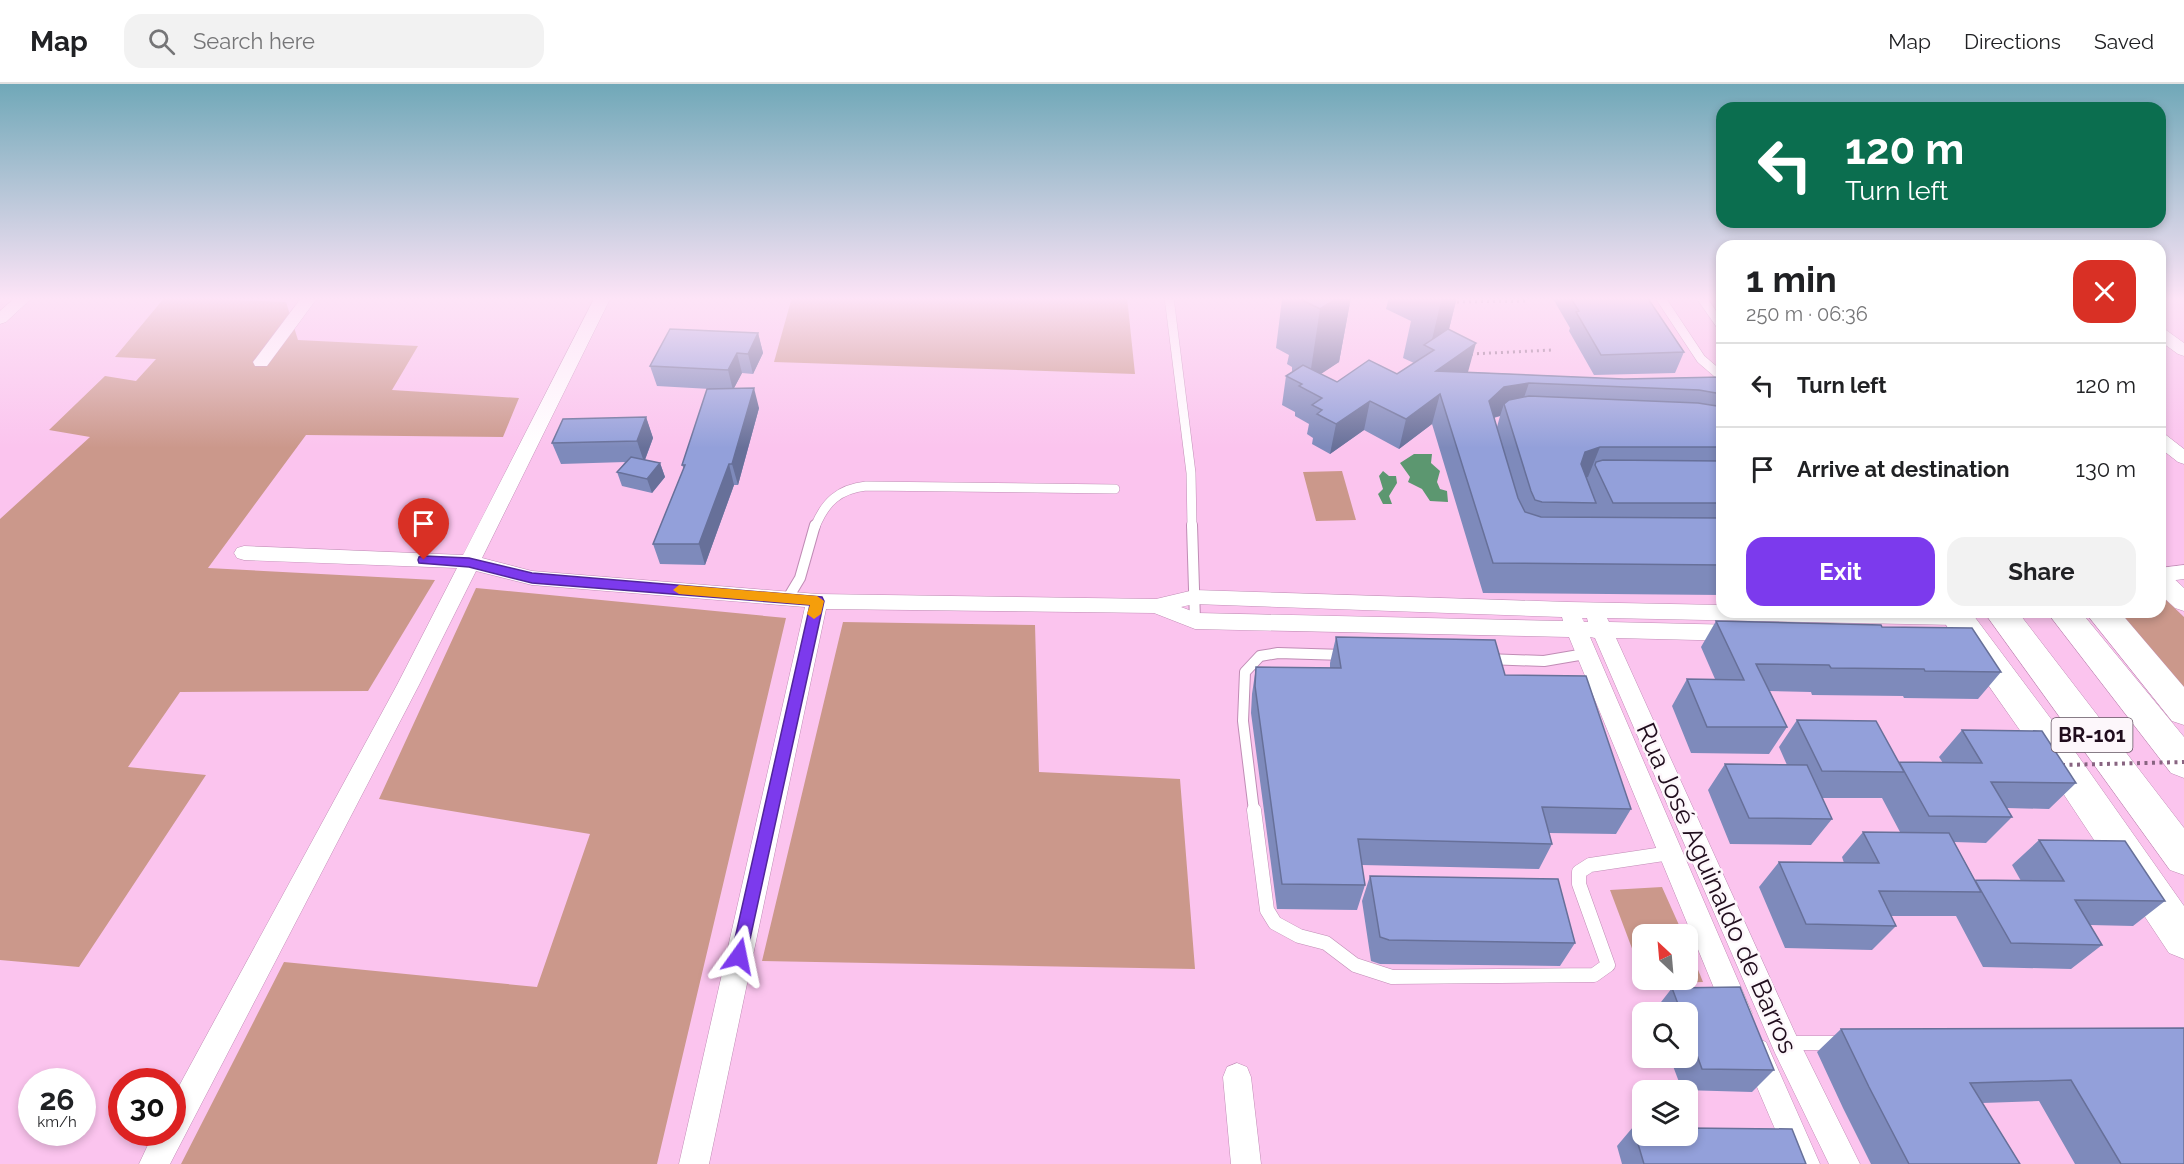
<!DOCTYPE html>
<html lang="en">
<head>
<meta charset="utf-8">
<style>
  :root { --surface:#fff; --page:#f2f2f2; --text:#202124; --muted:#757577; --line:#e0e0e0; --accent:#7c3aed }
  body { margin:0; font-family:Raleway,sans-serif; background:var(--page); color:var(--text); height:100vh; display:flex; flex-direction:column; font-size:22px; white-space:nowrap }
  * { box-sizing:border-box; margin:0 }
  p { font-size:20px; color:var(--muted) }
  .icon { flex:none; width:33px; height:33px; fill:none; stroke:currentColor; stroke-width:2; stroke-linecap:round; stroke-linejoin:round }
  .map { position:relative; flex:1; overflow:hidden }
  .sheet { position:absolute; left:1716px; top:156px; width:450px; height:378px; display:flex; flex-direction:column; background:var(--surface); border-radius:18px; box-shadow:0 3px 9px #0003 }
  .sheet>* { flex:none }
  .guide { position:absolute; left:1716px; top:18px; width:450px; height:126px; border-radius:18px; box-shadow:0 3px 9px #0003; background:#0b6e4f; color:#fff; overflow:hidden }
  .needle { width:39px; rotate:334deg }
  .fabs { position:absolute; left:1632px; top:840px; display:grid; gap:12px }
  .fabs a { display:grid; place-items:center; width:66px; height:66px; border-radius:12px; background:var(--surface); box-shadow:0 3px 9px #0003; font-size:30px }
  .speed { position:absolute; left:18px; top:984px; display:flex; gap:12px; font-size:30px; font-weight:700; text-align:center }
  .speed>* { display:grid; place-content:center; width:78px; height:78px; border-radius:50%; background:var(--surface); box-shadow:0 3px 9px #0003; line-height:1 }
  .speed small { font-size:15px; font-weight:400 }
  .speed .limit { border:9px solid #d22; background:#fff; color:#111 }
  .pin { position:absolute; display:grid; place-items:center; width:51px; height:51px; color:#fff; margin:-62px -26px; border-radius:50% 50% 50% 0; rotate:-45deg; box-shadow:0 0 6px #0007 }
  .pin .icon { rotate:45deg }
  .me { position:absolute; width:66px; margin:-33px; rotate:12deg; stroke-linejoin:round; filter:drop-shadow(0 0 4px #0008) }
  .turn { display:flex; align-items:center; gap:21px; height:126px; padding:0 30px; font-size:27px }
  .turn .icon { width:78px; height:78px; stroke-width:2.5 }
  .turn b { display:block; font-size:42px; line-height:51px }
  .round { display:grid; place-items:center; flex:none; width:63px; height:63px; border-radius:18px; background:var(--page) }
  .headline { display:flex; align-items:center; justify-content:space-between; height:102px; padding:0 30px }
  h1 { font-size:36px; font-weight:700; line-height:45px }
  .action { display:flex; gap:12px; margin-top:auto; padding:12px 30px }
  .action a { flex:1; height:69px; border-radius:18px; background:var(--accent); color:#fff; font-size:24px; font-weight:700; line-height:69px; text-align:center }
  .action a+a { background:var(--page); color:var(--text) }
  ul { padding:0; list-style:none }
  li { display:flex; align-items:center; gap:18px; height:84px; padding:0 30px; border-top:2px solid var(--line) }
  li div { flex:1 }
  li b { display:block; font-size:22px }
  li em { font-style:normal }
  header { display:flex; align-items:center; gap:36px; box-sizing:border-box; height:84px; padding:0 30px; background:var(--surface); border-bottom:2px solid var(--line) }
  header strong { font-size:28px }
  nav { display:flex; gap:33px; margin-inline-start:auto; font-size:21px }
  .search { width:420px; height:54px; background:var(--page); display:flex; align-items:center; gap:15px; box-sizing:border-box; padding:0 21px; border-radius:18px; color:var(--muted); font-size:22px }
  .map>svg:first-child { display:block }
</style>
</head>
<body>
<header>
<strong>Map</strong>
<div class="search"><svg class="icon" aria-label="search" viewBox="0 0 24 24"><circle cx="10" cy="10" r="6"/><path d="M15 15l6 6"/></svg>Search here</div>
<nav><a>Map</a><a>Directions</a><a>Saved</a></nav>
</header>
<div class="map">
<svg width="2184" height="1080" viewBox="0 0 2184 1080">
  <rect width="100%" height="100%" fill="#fbc4ee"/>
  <!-- green -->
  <path fill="#cb988b" d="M165 213 286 218 298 256 418 262 392 306 519 314 503 353 306 351 208 484 435 496 368 607 180 608 128 683 206 691 79 883 0 876V435L90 353 49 346 105 292 136 297 156 275 115 273Z
    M792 213H1127L1135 290 774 278Z
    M1342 387 1356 436 1316 437 1303 388Z
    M476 504 786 534 657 1080H181L284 878 537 903 590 750 379 715Z
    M2160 510 2184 533V620L2105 528H2160Z
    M843 538 1035 541 1039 688 1180 695 1195 885 762 877Z
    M1662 803 1683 850H1642V891L1610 806Z
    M1688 861 1703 898 1646 900 1644 896H1688Z"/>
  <!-- water -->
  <path fill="#5c9770" d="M1414 370H1432L1431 379 1440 387 1437 398 1440 405 1447 407 1448 418 1430 417 1422 405 1408 398 1410 393 1400 379Z
    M1383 387 1389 392H1396L1397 399 1389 412 1392 420H1383L1378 410 1383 405 1379 392Z"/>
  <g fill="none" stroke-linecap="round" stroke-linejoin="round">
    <defs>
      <path id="service-far2" d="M1169 213 1191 389 1192 443
        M1660 213 1701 275 1722 293
        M1701 213 1722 243
        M815 443C825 418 839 405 866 402L1115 405"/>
      <path id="service-far1" d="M1192 441 1195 537
        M788 514 800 494 815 441
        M1486 575 1544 577 1585 570
        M1254 727 1243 637 1245 588 1260 572 1278 569 1344 571"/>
      <path id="service" d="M1254 726 1267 826 1275 839 1299 852 1326 859 1355 881 1392 893 1594 891 1608 881 1579 800V788L1590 781 1670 769
        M1788 959H1841"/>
      <path id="minor" d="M16 213H33L6 238 0 240V227Z
        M302 213H318L267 282H255L253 278Z
        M595 213H611L482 474 532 487 817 510 1156 515 1194 506 1568 518 1722 521V528H1965L1967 533 1964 538 1957 541 1607 534 1609 538 1738 541 1745 543 1749 549 1745 555 1738 557 1616 554 1795 949 1860 1080H1829L1775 969 1595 554 1590 553 1752 929 1748 938 1738 942 1728 938 1569 553 1195 545 1154 529 826 525 709 1080H679L805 523 532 501 476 487 419 601 170 1080H139L154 1048H172V1015L397 601 457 484 244 476 237 474 234 469 237 464 244 462 463 471ZM1194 520 1562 533 1563 537 1197 529 1181 523ZM1582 534H1587L1588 538H1584Z
        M2160 244 2166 246 2184 259V272L2178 270 2160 257Z
        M2160 349 2166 351 2184 365V380L2178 378 2160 364Z
        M2184 481V495L2160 498V484Z
        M1756 954 1766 958 1820 1080H1790L1742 968 1746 958Z
        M1237 979 1247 983 1251 993 1261 1080H1231L1223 993 1227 983Z"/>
      <path id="tertiary" d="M2160 487 2169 490 2184 504V527L2175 524 2160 510Z"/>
      <path id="primary" d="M1937 528H1971L2069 659 2184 822V875L2169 869 2043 679Z
        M2085 528H2120L2184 603V641L2172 637Z"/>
      <path id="trunk" d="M1984 528H2018L2184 744V791L2170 786Z
        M2047 528H2081L2184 653V694L2171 689Z"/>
    </defs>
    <!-- service-far2 casing -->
    <use href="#service-far2" stroke="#c08cb5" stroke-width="10"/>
    <!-- service-far1 casing -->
    <use href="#service-far1" stroke="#c08cb5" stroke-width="12"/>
    <!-- service casing -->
    <use href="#service" stroke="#c08cb5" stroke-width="15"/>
    <!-- minor casing -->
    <use href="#minor" stroke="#c08cb5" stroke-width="1"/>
    <!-- tertiary casing -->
    <use href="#tertiary" stroke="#c08cb5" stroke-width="1"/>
    <!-- primary casing -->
    <use href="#primary" stroke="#c08cb5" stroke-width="1"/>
    <!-- trunk casing -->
    <use href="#trunk" stroke="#c08cb5" stroke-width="1"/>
    <!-- path -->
    <path stroke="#886481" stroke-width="3" stroke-dasharray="2 4" stroke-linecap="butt" d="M1451 218 1527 217
      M1471 270 1552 266"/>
    <!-- service-far2 -->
    <use href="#service-far2" stroke="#fff" stroke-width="9"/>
    <!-- service-far1 -->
    <use href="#service-far1" stroke="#fff" stroke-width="10"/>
    <!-- service -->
    <use href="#service" stroke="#fff" stroke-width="14"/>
    <!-- minor -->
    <use href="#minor" fill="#fff" fill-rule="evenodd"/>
    <!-- tertiary -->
    <use href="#tertiary" fill="#fff" fill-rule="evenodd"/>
    <!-- primary -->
    <use href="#primary" fill="#fff" fill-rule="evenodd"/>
    <!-- trunk -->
    <use href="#trunk" fill="#fff" fill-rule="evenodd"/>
    <!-- path-bridge -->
    <path stroke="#886481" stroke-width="4" stroke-dasharray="3 4.5" stroke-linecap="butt" d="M2062 681 2184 678"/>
  </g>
  <!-- wall -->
  <path fill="#7e8abb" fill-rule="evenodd" d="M1278 213H1351L1339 278 1320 290 1337 298 1397 290 1414 279 1403 274 1411 237 1386 225 1389 213H1457L1449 245 1468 288 1624 295 1722 293V511L1483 509 1432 340 1399 365 1364 346 1330 370 1312 360 1313 354 1307 350 1309 340 1295 332V328L1282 321 1286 292 1292 288V283L1287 280 1289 271 1276 264 1282 215ZM1500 332 1497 343 1494 334Z
    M1552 213H1647L1684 268 1675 289 1594 291 1569 247 1570 244Z
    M758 249 763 269 753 290 742 289 734 304 759 324 738 401H734L705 481 660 480 653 460 684 385 682 381 710 305 657 302 650 282Z
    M646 333 653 354 645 376 660 379 665 393 652 409 622 402 617 388 625 378 561 380 552 359Z
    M1716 537 1882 543 2001 588 1978 615 1904 614 1903 612 1812 611 1811 608 1769 607 1787 643 1769 670 1691 669 1672 622 1687 595H1715L1701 563Z
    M1336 553 1505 591 1631 725 1616 750 1549 749 1552 760 1539 785 1362 781 1365 801 1357 826 1277 825 1251 629 1252 610 1256 583 1330 584V579Z
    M1797 636 1899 678 1943 679 1939 673 1962 646 2076 699 2049 725 2007 724 2012 733 1986 759 1954 758 1975 796 2021 797 2012 781 2039 756 2165 817 2133 842 2090 841 2102 861 2071 885 1983 883 1956 832H1891L1896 842 1872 866 1785 864 1759 803 1779 778 1844 779 1842 773 1863 748H1900L1882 714H1822L1832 735 1811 761 1730 760 1708 706 1725 680 1787 681 1779 663Z
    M1370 792 1575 859 1560 882 1380 880 1371 877 1362 817Z
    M1672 904 1774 986 1752 1008 1682 1006 1670 974H1688V928H1654V927Z
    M2184 944V1080H2075L2039 1017 1982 1019 2020 1080H1871L1843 1024 1817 968 1841 945Z
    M1633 1043 1806 1080H1622L1617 1062Z"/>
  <!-- shaded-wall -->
  <path fill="#677099" d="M1339 213H1351L1339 278 1309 298 1320 225Z
    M1442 213H1457L1442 273 1434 266 1430 264Z
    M758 249 763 269 753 290 748 270Z
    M1476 259 1468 288 1436 287Z
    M737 269 742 289 733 306 728 286Z
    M1529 299 1519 328 1504 320 1500 332 1495 333 1480 347 1489 317 1504 303Z
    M754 304 759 324 738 401 732 380Z
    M1440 310 1432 340 1399 365 1406 335Z
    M1370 317 1364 346 1330 370 1336 340Z
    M646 333 653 354 644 378 637 357Z
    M1600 363 1588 393 1573 398 1585 368Z
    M660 379 665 393 652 409 647 395Z
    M729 380 734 401 705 481 699 460Z"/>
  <!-- building -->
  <path fill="#93a0da" stroke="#677099" stroke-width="1.5" d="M1307 213H1339L1320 225 1302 216Z
    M1570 213H1647L1684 268 1601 271 1576 228 1579 227Z
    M670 245 758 249 748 270 737 269 728 286 650 282Z
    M1448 245 1476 259 1436 287 1624 295 1722 293V310L1699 306 1529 299 1504 303 1489 317 1518 414 1525 428 1541 433 1722 434V481L1493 479 1440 310 1406 335 1370 317 1336 340 1317 330 1322 326 1312 321 1322 314 1299 302 1302 300 1286 292 1303 281 1337 298 1369 276 1397 290 1434 266 1424 261Z
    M754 304 732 380H729L699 460H653L685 381H682L707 305Z
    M1529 312 1698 319 1717 322 1722 326V363H1600L1585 368 1581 380 1596 419 1542 418 1535 416 1531 407 1504 320 1509 316Z
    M646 333 637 357 552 359 563 335Z
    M631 373 660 379 647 395 617 388Z
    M1603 376 1722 377V419H1613L1595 381 1596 378Z
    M1716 537 1881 541 1882 543 1972 544 2001 588 1925 587 1924 585 1831 584 1829 581 1756 580 1787 643H1707L1687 595 1744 596Z
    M1336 553 1495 556 1505 591 1586 592 1631 725 1542 723 1552 760 1358 755 1365 801 1282 800 1255 602 1256 583 1341 584Z
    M1797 636 1876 637 1904 688 1822 687Z
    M1962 646 2042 647 2076 699 1991 698 2012 733 1929 732 1899 678 1982 679Z
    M1725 680 1807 681 1832 735 1749 734Z
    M1863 748 1949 749 1981 808 1879 807 1896 842 1806 840 1779 778 1879 779Z
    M2039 756 2125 757 2165 817 2075 816 2102 861 2011 859 1975 796 2064 797Z
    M1370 792 1558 795 1575 859 1389 856 1380 853Z
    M1740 903 1774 986 1702 985 1688 946V928H1681L1672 904Z
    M2184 944V1080H2121L2071 996 1970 999 2020 1080H1909L1869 1003 1841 945Z
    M1633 1043 1642 1044V1052H1688V1044L1792 1045 1806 1080H1644Z"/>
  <!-- sky -->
  <linearGradient id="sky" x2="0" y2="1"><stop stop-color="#70a8b8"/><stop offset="0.59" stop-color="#fde4f7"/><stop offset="1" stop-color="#fde4f7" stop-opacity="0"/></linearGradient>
  <rect width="2184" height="364" fill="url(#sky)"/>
  <!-- route -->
  <path fill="#7c3aed" stroke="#51269a" stroke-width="1.5" d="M424 472 469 474 532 489 822 513 824 517 745 878 739 880 733 878 731 872 810 521 532 499 469 483 419 479 418 476 419 473Z"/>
  <!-- slow -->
  <path fill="#f59e0b" d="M679 501 817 512 824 517 821 530 814 535 807 530 810 521 679 510 673 506Z"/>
  <g text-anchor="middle" stroke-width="5" stroke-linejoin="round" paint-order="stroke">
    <!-- shield labels -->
    <rect fill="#fdf7fb" stroke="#625360" stroke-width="1.5" x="2051.5" y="634" width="81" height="34" rx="4.5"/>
    <g font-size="20" font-weight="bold" fill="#200d1d">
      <text x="2092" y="658">BR-101</text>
    </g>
    <!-- near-street labels -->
    <g font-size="26" fill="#200d1d" stroke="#fdf7fb">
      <text transform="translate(1717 804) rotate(66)" y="9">Rua José Aguinaldo de Barros</text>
    </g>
  </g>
</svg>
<div class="fabs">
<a><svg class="needle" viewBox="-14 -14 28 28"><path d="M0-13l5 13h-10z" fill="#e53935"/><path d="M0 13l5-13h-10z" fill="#757577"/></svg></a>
<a><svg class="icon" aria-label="search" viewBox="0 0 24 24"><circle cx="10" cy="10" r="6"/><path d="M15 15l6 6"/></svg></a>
<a><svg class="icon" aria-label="layers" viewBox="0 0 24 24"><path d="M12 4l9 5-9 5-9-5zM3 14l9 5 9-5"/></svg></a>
</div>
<div class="speed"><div>26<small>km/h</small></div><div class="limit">30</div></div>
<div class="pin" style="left:424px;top:476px;background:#d93025"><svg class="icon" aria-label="arrive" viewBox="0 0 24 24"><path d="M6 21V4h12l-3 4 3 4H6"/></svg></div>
<svg class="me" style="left:739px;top:872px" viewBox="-20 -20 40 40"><path d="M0-17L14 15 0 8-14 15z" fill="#7c3aed" stroke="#fff" stroke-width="4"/></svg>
<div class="guide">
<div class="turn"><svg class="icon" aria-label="left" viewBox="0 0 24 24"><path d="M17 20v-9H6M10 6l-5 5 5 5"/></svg><div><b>120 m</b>Turn left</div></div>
</div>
<section class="sheet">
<div class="headline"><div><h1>1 min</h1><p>250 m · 06:36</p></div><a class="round" style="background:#d93025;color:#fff"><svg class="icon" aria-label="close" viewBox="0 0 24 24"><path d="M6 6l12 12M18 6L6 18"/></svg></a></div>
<ul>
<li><svg class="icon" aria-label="left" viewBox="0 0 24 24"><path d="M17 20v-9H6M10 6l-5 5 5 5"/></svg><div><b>Turn left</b></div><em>120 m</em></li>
<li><svg class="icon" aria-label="arrive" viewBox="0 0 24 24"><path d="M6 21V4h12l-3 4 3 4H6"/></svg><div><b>Arrive at destination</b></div><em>130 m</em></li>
</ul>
<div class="action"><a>Exit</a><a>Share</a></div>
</section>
</div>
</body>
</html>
